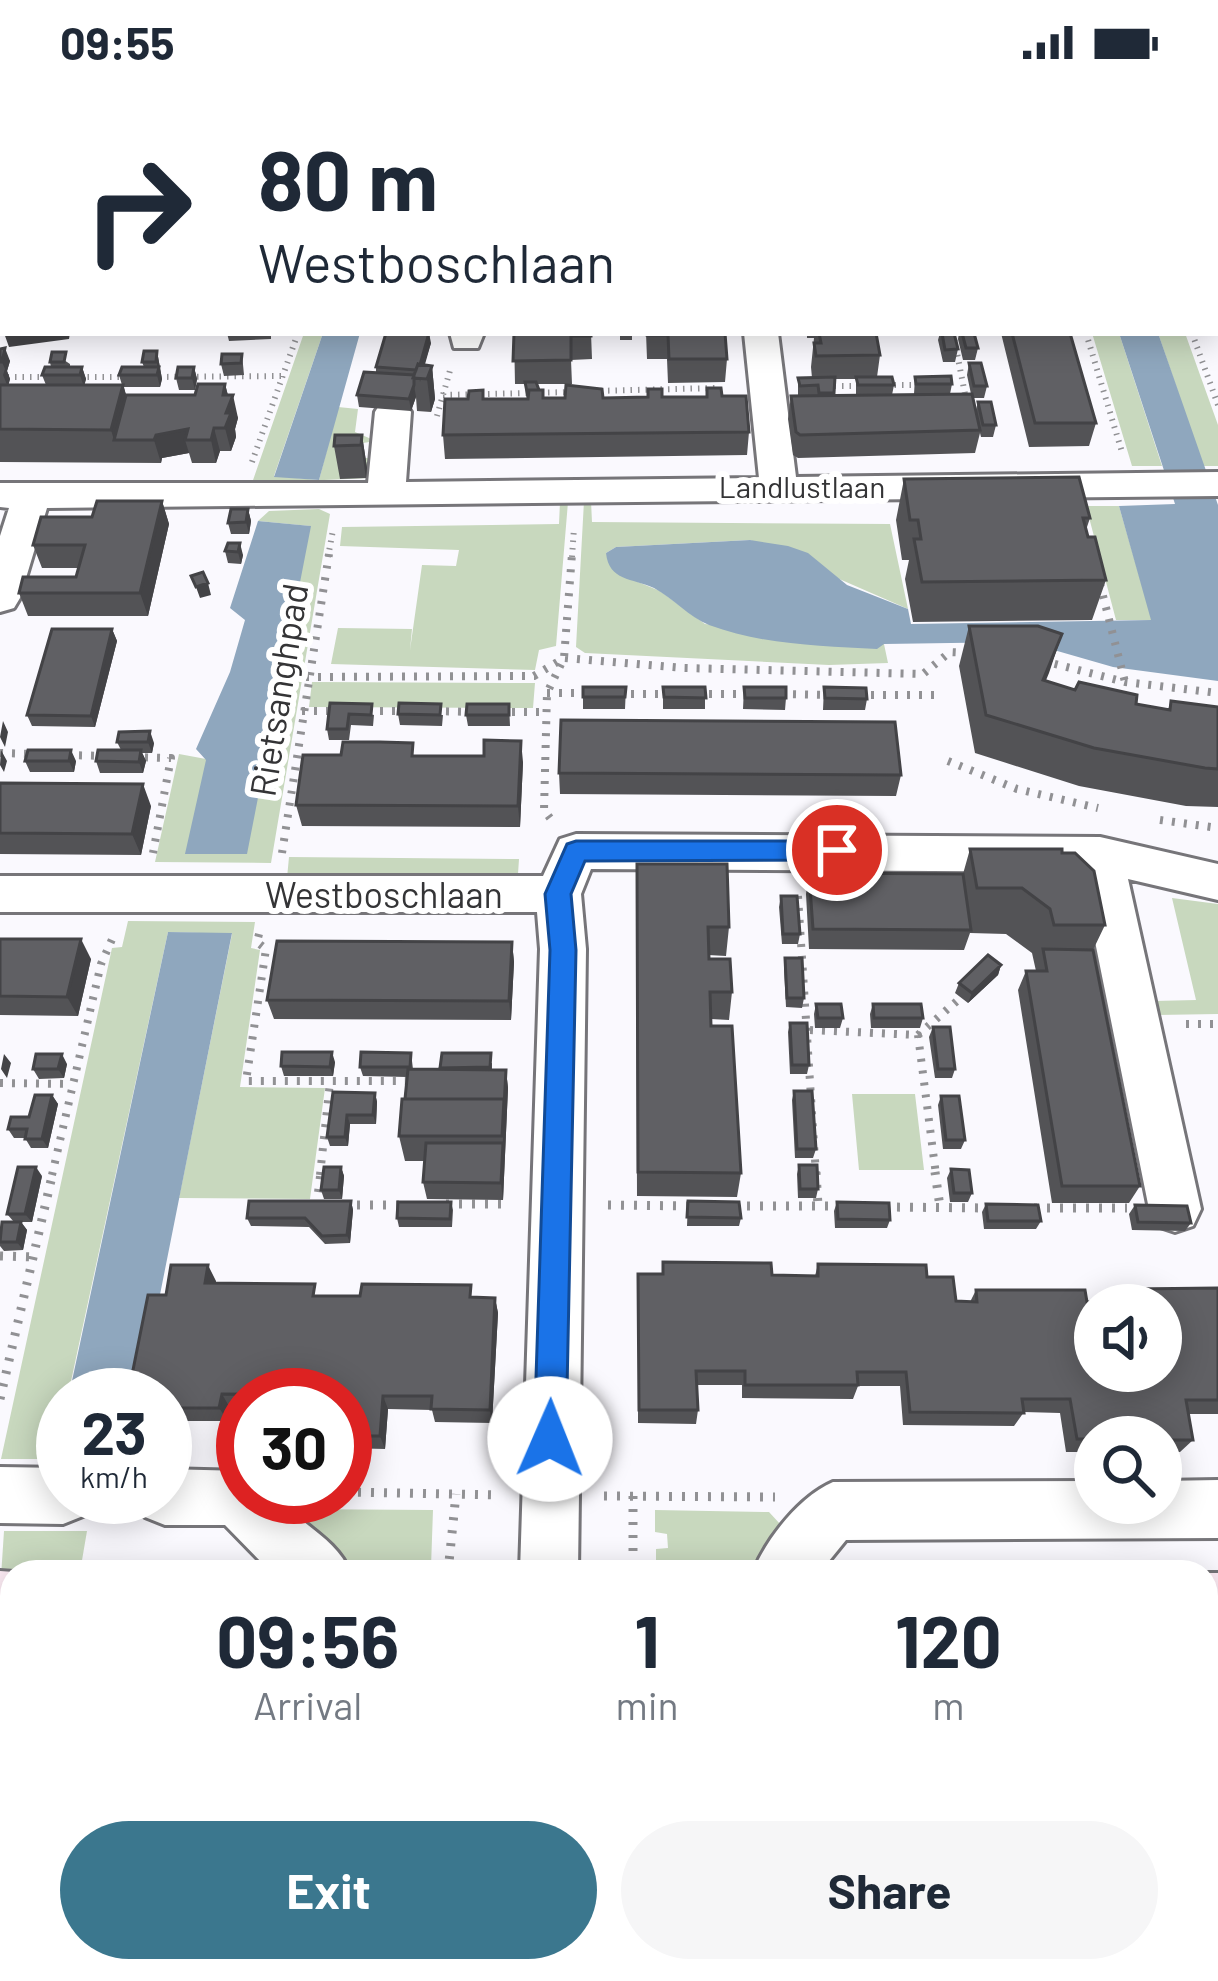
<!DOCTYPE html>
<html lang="en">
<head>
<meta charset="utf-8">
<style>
  :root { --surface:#fff; --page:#f6f6f7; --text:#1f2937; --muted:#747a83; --accent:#3b778e }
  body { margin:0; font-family:Barlow,sans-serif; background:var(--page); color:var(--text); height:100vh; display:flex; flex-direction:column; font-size:45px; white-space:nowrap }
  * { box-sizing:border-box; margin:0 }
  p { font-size:39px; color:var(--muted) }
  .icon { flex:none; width:66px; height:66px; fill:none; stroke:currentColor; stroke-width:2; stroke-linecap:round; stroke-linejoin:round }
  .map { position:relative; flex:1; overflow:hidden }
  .side { position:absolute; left:0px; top:1476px; width:1218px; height:423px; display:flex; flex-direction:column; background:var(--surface); border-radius:36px 36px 0 0; box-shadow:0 6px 30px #0003 }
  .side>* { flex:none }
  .top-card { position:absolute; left:0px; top:0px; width:1218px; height:252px; box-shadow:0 6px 30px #0003; background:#fff; color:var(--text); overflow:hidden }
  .tools { position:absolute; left:1074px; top:1200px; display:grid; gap:24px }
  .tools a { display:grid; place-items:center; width:108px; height:108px; border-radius:50%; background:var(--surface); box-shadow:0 6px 30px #0003; font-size:60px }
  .speed { position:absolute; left:36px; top:1284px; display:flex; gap:24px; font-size:60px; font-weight:700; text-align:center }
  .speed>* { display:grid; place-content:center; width:156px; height:156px; border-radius:50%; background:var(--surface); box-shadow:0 6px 30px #0003; line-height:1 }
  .speed small { font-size:30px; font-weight:400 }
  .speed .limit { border:18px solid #d22; background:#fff; color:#111 }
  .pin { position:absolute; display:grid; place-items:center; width:102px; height:102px; color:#fff; margin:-51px; border:6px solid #fff; border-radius:50%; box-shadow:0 3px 12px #0007 }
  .me { position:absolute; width:132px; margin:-66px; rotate:1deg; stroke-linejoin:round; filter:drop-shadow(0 0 9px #0008) }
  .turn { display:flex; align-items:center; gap:42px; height:252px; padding:0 60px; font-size:54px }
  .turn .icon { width:156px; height:156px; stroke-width:2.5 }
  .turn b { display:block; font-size:84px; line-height:102px }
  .eta { display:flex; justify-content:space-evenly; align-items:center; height:204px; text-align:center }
  .eta b { font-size:72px; font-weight:700; line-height:84px }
  .primary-button { display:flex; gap:24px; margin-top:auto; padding:24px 60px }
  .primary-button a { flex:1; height:138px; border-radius:72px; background:var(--accent); color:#fff; font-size:48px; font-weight:700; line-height:138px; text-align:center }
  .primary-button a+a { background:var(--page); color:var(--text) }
  .status { display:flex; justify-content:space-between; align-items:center; height:84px; padding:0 60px; background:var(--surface); direction:ltr }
  .status svg { height:33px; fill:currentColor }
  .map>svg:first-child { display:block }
</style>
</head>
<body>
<div class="status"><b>09:55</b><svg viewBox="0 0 49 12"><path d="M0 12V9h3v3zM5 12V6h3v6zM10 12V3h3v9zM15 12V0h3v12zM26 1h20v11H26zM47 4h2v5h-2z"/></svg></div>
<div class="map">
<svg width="1218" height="1897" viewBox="0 0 1218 1897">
  <rect width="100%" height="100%" fill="#faf9fe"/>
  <!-- green -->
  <path fill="#c8d8be" d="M304 249H323L274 392 319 396 338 323 358 325 355 348 376 357 350 361 348 374H374L371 394 252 399Z
    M1092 249H1119L1162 382H1132Z
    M1158 249H1185L1218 341V382H1203Z
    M584 417H591L592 438 890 440 908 525 750 456 616 463 606 469 638 498 660 507 705 540 884 560 888 579 829 581 585 569 576 563Z
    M560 418H568L556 562 539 566 535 586 331 580 338 544 412 545 410 566 422 481 456 482 459 466 340 462 342 443 559 440Z
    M1086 422H1119L1152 536H1116Z
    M319 425 330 430 271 779 155 778 179 670 206 675 310 442 258 437 269 427Z
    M312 598 535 599 533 624 309 623Z
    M289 773 519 775 518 790 501 795 287 794Z
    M1172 814 1218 820V930L1157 931 1154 917 1196 916Z
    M128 837 255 838 251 864 260 866 240 1003 325 1004 310 1115 179 1114 232 850 168 848 68 1311H63V1375H1L112 864 122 863Z
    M852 1010H915L924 1086H859Z
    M286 1425 433 1426 431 1483 349 1482 332 1478Z
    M655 1426 769 1428 793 1454 757 1482 656 1483V1465L668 1464 667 1450 655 1448Z
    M4 1447H87L80 1488H12L0 1508Z"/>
  <!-- water -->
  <path fill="#8fa7be" d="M323 249H360L319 396 274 393Z
    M1119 249H1158L1218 421V597L1113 583 1026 558 884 560 877 565C821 562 763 561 709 541 689 533 673 514 654 504 632 494 609 497 606 469L616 463 750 456 788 462 808 469 847 501 908 525 911 540 1151 536 1119 422 1175 420Z
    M258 437 311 442 247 770H185L206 676 196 665 230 588 245 536 230 524Z
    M168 848 232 849 140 1311H69Z
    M12 1620V1817L0 1883V1621Z"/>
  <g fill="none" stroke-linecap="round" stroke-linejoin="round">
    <defs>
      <path id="street" d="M713 0H743V3H713Z
        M1215 127H1218V147H1215Z
        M0 169H3V189H0Z
        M450 249H484L478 264H454Z
        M744 249H778L796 393 1218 388V412L47 424 20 514 14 524 0 528V452L9 424 0 423V399H368L375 328 380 320H406L411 328 406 398 759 394Z
        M576 750 1100 753 1218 780V816L1128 795 1201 1125 1193 1142 1175 1148 1157 1142 1149 1125 1081 788 591 785 581 810 586 865 578 1488H520L540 865 537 828H0V792H543L560 755Z
        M0 1383 63 1384V1413H91L83 1432 63 1440 0 1439Z
        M165 1385 243 1387V1413H276C300 1440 337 1455 350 1488H271L225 1441H165L145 1433 137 1413H165Z
        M1218 1396V1454L846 1456 820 1488H753C767 1454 799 1413 833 1398L1095 1397V1419H1161V1397Z
        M503 1887H569L568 1897H502Z"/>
      <path id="secondary" d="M0 1487 14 1488 12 1616H0Z
        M1206 1489H1218V1623H1206Z"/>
    </defs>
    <!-- street casing -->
    <use href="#street" stroke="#767579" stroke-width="6"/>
    <!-- secondary casing -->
    <use href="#secondary" stroke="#767579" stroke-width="6"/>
    <!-- path-far2 -->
    <path stroke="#919194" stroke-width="6" stroke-dasharray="1.5 6" stroke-linecap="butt" d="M882 0 889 3
      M56 3 89 0
      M953 249 967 320
      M1086 249 1122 368
      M1192 249 1218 321
      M0 293H53
      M80 293H125
      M152 293 283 292
      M887 301H920
      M827 302H860
      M593 307 716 304
      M443 311 572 308
      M437 332 451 283
      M252 378 298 249
      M328 473 333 446
      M572 473 574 444"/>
    <!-- path-far1 -->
    <path stroke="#919194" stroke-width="8" stroke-dasharray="3 9" stroke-linecap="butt" d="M1100 500 1125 598
      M1043 577 1125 598 1218 609
      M306 593 534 592 564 574 684 584 923 590 950 568 969 569
      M547 609H592
      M619 610H670
      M697 610H748
      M781 610 832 611
      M859 611H935
      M302 627H335
      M368 627H407
      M434 627 473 628
      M500 628H546
      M0 669 34 670
      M67 671 106 672
      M133 673 171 674 153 769
      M948 677 1017 705 1098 724
      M550 734 544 726 547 609 564 574 572 470
      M1160 736 1218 744
      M282 769 329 470
      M798 812 816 1091
      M259 850 257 858 266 865 246 997H414
      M1186 940H1218
      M810 946 918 951 936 1091
      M918 951 958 916
      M0 999 72 1000
      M52 1091 101 880 114 851
      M320 1091 330 998"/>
    <!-- path -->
    <path stroke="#919194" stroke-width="9" stroke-dasharray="3 10" stroke-linecap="butt" d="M816 1088 818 1122
      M935 1088 940 1123
      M446 1120H509
      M317 1121 321 1088
      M344 1121H407
      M608 1121 695 1122
      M734 1122H845
      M884 1123 989 1124
      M1034 1124H1127
      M0 1172 35 1173
      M0 1315 53 1088
      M345 1408 499 1411
      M604 1412 775 1413
      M633 1412V1488
      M448 1488 456 1410"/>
    <!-- street -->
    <use href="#street" fill="#fff" fill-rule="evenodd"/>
    <!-- secondary -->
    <use href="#secondary" fill="#feedf6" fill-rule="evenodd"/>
  </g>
  <!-- wall -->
  <path fill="#535356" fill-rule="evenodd" d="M488 0H582V3H488Z
    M631 0H697L696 3H640L631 2Z
    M1208 0H1218V18H1215V3H1207Z
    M1215 46 1218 48V114L1215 113Z
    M1218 178V240L1215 232V187Z
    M227 249H271V255L229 257Z
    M514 249H591L592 275 571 276 572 300H537L543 314 722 312 749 348 747 371 445 375 443 351 468 315H527L525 300H515Z
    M620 249H632V256H620Z
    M646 249H725L727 275 725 298 668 299 667 275H647Z
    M807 249H876L880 271 877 293 894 301 892 311 914 310 915 293 952 300 950 310H971L967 291 969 279 987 302 984 314H973L976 326 978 318 996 341 993 353H981L980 349 975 369 798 374 793 371 788 335 791 312H798V294H812L811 283 814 254H807ZM834 295H856V311H834Z
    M940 249H954L958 265 955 278H943L938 256Z
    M959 249H974L978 264 975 276H963L958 255Z
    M1001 249H1070L1096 339 1089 362 1029 363Z
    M431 259 424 281 432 282 435 315 431 328 417 327 416 313 411 327 359 323 357 311 376 289V283Z
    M0 265 10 277 7 287 10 295 8 301H46L42 291 51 283 50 278 52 268 70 280V283H82L86 295 84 301H122L119 291 144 283 142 278 157 267 162 295 160 303H124L126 311H195L225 300 228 311 238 334 235 345 236 353 231 367H220L216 379H192L189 369 162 374 161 379 0 378Z
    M242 270 244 291 224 292 221 280Z
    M194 283 197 295 195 306H179L176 294Z
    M362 351 367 384 366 394 340 395 334 362Z
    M904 395 1090 434 1086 446 1106 496 1092 536 913 538 905 495 909 476H902L896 436Z
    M162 417 169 440 148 532H28L19 509 76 493 79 484H42L33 461 92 433Z
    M248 425 251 437 249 450H231L228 439Z
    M228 459 243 471 241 480 228 479 225 467Z
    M969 542 1046 597 1075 606 1168 626 1171 617 1218 623V723L1186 722 1079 702 975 669 959 582Z
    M112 545 117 557 95 643 32 642 27 631Z
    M583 603H626L625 625H583Z
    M663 603H705V625H663Z
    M744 603 786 614 785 626 743 625Z
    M824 603 867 615 865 626H823Z
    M330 619 374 631 373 642 351 641 349 656H329L327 645Z
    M509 620 510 642H468L466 631Z
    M398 630 443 631 442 642 400 641Z
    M117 658 154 659 152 669H142L146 677 143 689H100L96 677 121 666Z
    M415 672H484L523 678 520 743 302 742 296 721Z
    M25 677H76L74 688H30Z
    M559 689 901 691 896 712 560 710Z
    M0 699 151 722 141 771 0 770Z
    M970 765 1062 769 1105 841 1093 866 1140 1102 1129 1119H1052L1018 906 1026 887H1036L1032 869 1006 850 970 849 964 866 809 865 806 810 809 789 963 790Z
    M636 809 729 843 726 872 708 871 709 875 732 908 729 936 711 935 741 1089 737 1113 637 1112Z
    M781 812 800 850 798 860H782L779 823Z
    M0 855 91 875 78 932 0 931Z
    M512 858 514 878 511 936 274 935 267 916Z
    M785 874 804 914 802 924 786 923 784 884Z
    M1001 881 998 891 968 919 955 909 959 899Z
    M816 920 843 934 840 944H815L814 930Z
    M873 920 923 934 920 944H871L870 930Z
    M790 939 809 981 807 990H790L788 948Z
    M933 943 955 985 952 994H935L929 953Z
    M411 969 413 985H440L492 979V985L506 986 508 1004 503 1116 427 1115 423 1098 425 1077H405L399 1052 407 993 363 992 360 983Z
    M335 978 333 992H284L281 982Z
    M67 980 64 994 39 995 33 985Z
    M794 1007 816 1065 813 1074H795L792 1016Z
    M333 1008 375 1009 377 1018 376 1040H350L348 1062H330L327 1053Z
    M52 1011 58 1020 48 1064H31L25 1054H14L8 1045 29 1033Z
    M941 1012 965 1056 961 1065H943L938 1021Z
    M799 1081 818 1105 816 1114H798L797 1090Z
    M341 1083 344 1092 342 1115H324L321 1106Z
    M951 1085 972 1109 968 1118H950L947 1094Z
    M42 1092 32 1138H21L27 1146 23 1166 4 1167 0 1162V1145L14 1138 7 1130Z
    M351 1117 353 1126 350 1159 325 1160 309 1143 251 1142 247 1134Z
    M688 1117 741 1134 739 1142H687Z
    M451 1118 453 1126 452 1143H399L397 1134Z
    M837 1118 890 1136 887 1144H835L834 1127Z
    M986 1120 1041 1137 1036 1145H984L982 1128Z
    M1135 1121 1191 1139 1185 1147 1132 1146 1129 1130Z
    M818 1180 927 1193 956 1217 970 1218 976 1206 1087 1218 1123 1217 1132 1205 1218 1204V1330H1188L1193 1356 1180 1368H1161V1353H1095V1368H1066L1060 1329 1024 1328 1014 1342 903 1341 900 1302H858L853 1315 742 1314V1301H697L698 1326 696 1340 638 1339V1205L772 1191 815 1192Z
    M216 1197V1200L319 1212 495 1214 498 1229 492 1339 435 1338 432 1326 388 1325 385 1365 345 1364V1311H243V1324H230L228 1337H170L165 1330 166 1211Z
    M1095 1887H1156L1158 1897H1096Z"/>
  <!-- shaded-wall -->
  <path fill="#434346" d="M0 34 3 43 0 60Z
    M3 123V148H0V124Z
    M0 193 3 200 2 247 0 243Z
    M4 249H70L69 255 9 263Z
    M429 249 431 259 420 298 418 286Z
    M5 264 10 277 7 287 10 295 8 303 3 291 5 285 2 278Z
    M157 267 162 295 160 303 157 291Z
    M432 282 435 315 431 328 427 295Z
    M82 283 86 295 84 303 80 291Z
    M194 283 197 295 195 306 192 294Z
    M225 300 230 320 233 311 238 334 235 345 236 353 231 367 225 344 223 311Z
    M123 301 133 334 114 356 111 346Z
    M414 301 416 313 411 327 409 315Z
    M214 344 220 367 216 379 211 356Z
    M188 345 185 356 189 369 162 374 161 379 154 356 156 351Z
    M362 351 367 384 366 394 361 361Z
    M162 417 169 440 148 532 140 509Z
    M248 425 251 437 249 450 246 438Z
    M240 459 243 471 241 480 238 468Z
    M208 499 211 511 200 514 196 503Z
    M112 545 117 557 95 643 91 632Z
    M1062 550 1049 589 1030 635 1043 596Z
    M3 637 8 648 5 663 0 653Z
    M150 647 154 659 152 669 148 658Z
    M521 657 523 678 520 743 518 722Z
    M1 666 7 677 4 688 0 681Z
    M71 666 76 677 74 688 69 677Z
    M141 666 146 677 143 689 139 678Z
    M143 700 151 722 141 771 132 750Z
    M81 855 91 875 78 932 67 913Z
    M512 858 514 878 511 936 509 917Z
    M1001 881 998 891 968 919 972 909Z
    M332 968 335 978 333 992 330 983Z
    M4 970 11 979 7 994 1 985Z
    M62 970 67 980 64 994 58 985Z
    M506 986 508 1004 503 1116 501 1099Z
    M375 1009 377 1018 376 1040 373 1031Z
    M52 1011 58 1020 48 1064 42 1055Z
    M347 1031 350 1040 348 1062 345 1053Z
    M36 1083 42 1092 32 1138 25 1130Z
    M341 1083 344 1092 342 1115 339 1106Z
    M351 1117 353 1126 350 1159 347 1151Z
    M21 1138 27 1146 23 1166 17 1158Z
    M208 1181 216 1197 214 1215 205 1199Z
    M495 1214 498 1229 492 1339 490 1326Z
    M222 1310 230 1324 228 1337 219 1324Z
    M383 1312 388 1325 385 1365 380 1352Z
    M277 1887H286L285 1897H276Z"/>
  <!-- building -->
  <path fill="#606064" stroke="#434346" stroke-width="3" fill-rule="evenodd" d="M204 0H235L234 2 256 1 255 3H204Z
    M280 0H355V3H280Z
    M777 0H832L833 3H778Z
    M949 0H999V3H950Z
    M1144 0H1193L1195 3H1145Z
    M1215 46 1218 48V76L1215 74Z
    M3 58V78H0V64H2Z
    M0 88H3V123L0 124Z
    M386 249H429L420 281 418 280 416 286 376 283Z
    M514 249H591V252H571V276L513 277Z
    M647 249H725L727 275H669L668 251H647Z
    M819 249H876L880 271 816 272 814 259H821Z
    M942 249H954L958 265 945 266Z
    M962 249H974L978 264H966Z
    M1012 249H1070L1096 339H1035Z
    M5 264 2 278H0V265Z
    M144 267H157L156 278H142Z
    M52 268H66L64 278H50Z
    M222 270H242L241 279 221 280Z
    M969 279H981L987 302H974Z
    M418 280 432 282 427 295 413 294Z
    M45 283H82L80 291H42Z
    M122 283H159L157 291H119Z
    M178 283H194L192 294H176Z
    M364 288 414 291V301L409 315 357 311Z
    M951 292 952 300H916L915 293Z
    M835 293 834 309H819L818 301 800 302 798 294Z
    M856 293H892L894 301H858Z
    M525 298H536L539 306H529L528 313Z
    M198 300H225L223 311H233L226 329H231L225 344H214L211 356H185L188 345 156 351 154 356H114L126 311H195Z
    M0 301H123L111 346 0 345Z
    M566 301 602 305 603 314 648 313V305H662V313H707V304H721L722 312H746L749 348 443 351 445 315H468L469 307 483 306V315H528L529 306H543V314H565Z
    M972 310 980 346 800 351 796 348 791 312Z
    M978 318H991L996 341H983Z
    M335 351H362L361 361 334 362Z
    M1079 393 1090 434H1083L1088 453H1095L1106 496 922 498 914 455H921L918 436H910L904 395Z
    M97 417H162L140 509H19L23 493H76L85 461H33L41 433H92Z
    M231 425H248L246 438 228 439Z
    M228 459H240L238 468 225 467Z
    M203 488 208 499 196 503 191 492Z
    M969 542H1038L1062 550 1043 596 1075 606 1079 598 1137 611 1136 620 1170 626 1171 617 1218 623V685L1205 684 1094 664 986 631Z
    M52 545H112L91 632 27 631Z
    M583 603H626L625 613H583Z
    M663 603H705L706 614 664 613Z
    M744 603H786V614H745Z
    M824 603 866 604 867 615 825 614Z
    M330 619 372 620 371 631 349 630 347 645H327Z
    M399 619 441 620 440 631 398 630Z
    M467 620H509V631H466Z
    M561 636 895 638 901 691 559 689Z
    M150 647 148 658H117L119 648Z
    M484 656 521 657 518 722 296 721 303 671H341L343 658H380L413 659 412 672H484Z
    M28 666H71L69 677H25Z
    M98 666H141L139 678 96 677Z
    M0 699 143 700 132 750 0 749Z
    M970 765H1062V769H1075L1094 787 1105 841H1054L1050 825 1022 804H977Z
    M637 780H727L729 843H708L709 875H730L732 908H710L711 942H732L741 1089 638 1088Z
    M809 789 963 790 971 846 813 845Z
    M781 812H797L800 850H783Z
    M0 855H81L67 913 0 912Z
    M277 857 512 858 509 917 267 916Z
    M1043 865 1093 866 1140 1102H1062L1026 887H1047Z
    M988 871 1001 881 972 909 959 899Z
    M785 874H802L804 914H787Z
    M816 920H841L843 934H818Z
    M873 920H921L923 934H874Z
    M790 939H807L809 981H792Z
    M933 943H950L955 985H938Z
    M282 968H332L330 983 281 982Z
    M361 968 411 969 410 983H360Z
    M442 969H491L490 983 440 984Z
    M36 970H62L58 985H33Z
    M408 985 506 986 504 1023V1015H405Z
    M794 1007H812L816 1065H797Z
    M333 1008 375 1009 373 1031H347L345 1053H327Z
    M35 1011H52L42 1055H25L27 1045H8L11 1033H29Z
    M941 1012H959L965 1056H946Z
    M402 1015H504L502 1052H399Z
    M426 1059H503L501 1099 423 1098Z
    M799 1081H817L818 1105H800Z
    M18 1083H36L25 1130H7Z
    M324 1083H341L339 1106H321Z
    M951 1085 969 1086 972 1109H954Z
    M249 1117H351L347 1151 322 1152 305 1134H247Z
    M688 1117 739 1118 741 1134 687 1133Z
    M398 1118H451L450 1135 397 1134Z
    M837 1118 889 1119 890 1136 838 1135Z
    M986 1120 1038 1121 1041 1137H988Z
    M1135 1121 1187 1122 1191 1139 1138 1138Z
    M2 1138H21L17 1158H0Z
    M663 1178 771 1179 772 1191 818 1192V1180L926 1181 927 1193H953L956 1217 977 1218 976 1206H1085L1087 1218 1134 1217 1132 1205 1218 1204V1316H1186L1193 1356H1161V1353H1095V1355H1077L1070 1315H1022L1024 1329 910 1328 906 1288H857L858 1301H745V1287H696L698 1326H639L638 1190H663ZM1095 1221H1161V1287H1095Z
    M171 1181H208L205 1199 315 1200 313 1212H360L362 1200 471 1201 470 1213 495 1214 490 1326 431 1325 432 1312H383L380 1352H345V1311L222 1310 219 1324H165V1311H128L148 1211H166Z
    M127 1887H277L276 1897H126Z
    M672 1887H781V1888H736L737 1897H673Z
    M1108 1887H1156L1158 1897H1109Z
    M736 1888H748L749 1897H737Z"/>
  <!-- route -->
  <path fill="#1a73e8" stroke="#114b97" stroke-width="3" d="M576 757H837L850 766 837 776 585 777 571 810 576 866 566 1355 561 1366 550 1370 539 1366 534 1355 550 866 545 810 567 760Z"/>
  <g text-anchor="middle" stroke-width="12" stroke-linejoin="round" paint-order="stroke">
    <!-- far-street labels -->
    <g font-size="30" fill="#343436" stroke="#fff">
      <text x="802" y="414">Landlustlaan</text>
    </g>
    <!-- street labels -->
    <g font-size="36" fill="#343436" stroke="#fff">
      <text transform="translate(279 606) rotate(-81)" y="13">Rietsanghpad</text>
      <text x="384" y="824">Westboschlaan</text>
    </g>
  </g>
</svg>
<div class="tools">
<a><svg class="icon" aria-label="sound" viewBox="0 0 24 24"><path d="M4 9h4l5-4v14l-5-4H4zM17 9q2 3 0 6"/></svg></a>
<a><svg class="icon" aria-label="search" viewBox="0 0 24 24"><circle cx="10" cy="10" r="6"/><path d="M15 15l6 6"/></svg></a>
</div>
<div class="speed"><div>23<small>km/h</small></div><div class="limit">30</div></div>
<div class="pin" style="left:837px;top:766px;background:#d93025"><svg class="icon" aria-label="arrive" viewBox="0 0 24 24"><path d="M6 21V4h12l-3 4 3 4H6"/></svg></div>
<svg class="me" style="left:550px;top:1355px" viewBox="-20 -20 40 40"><circle r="19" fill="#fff"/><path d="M0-13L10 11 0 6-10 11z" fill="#1a73e8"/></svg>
<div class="top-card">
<div class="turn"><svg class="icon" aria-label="right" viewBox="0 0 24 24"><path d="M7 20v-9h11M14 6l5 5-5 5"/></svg><div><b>80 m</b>Westboschlaan</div></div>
</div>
<section class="side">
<div class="eta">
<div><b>09:56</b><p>Arrival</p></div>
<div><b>1</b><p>min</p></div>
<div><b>120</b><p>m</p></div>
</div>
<div class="primary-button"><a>Exit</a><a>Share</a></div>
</section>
</div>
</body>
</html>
